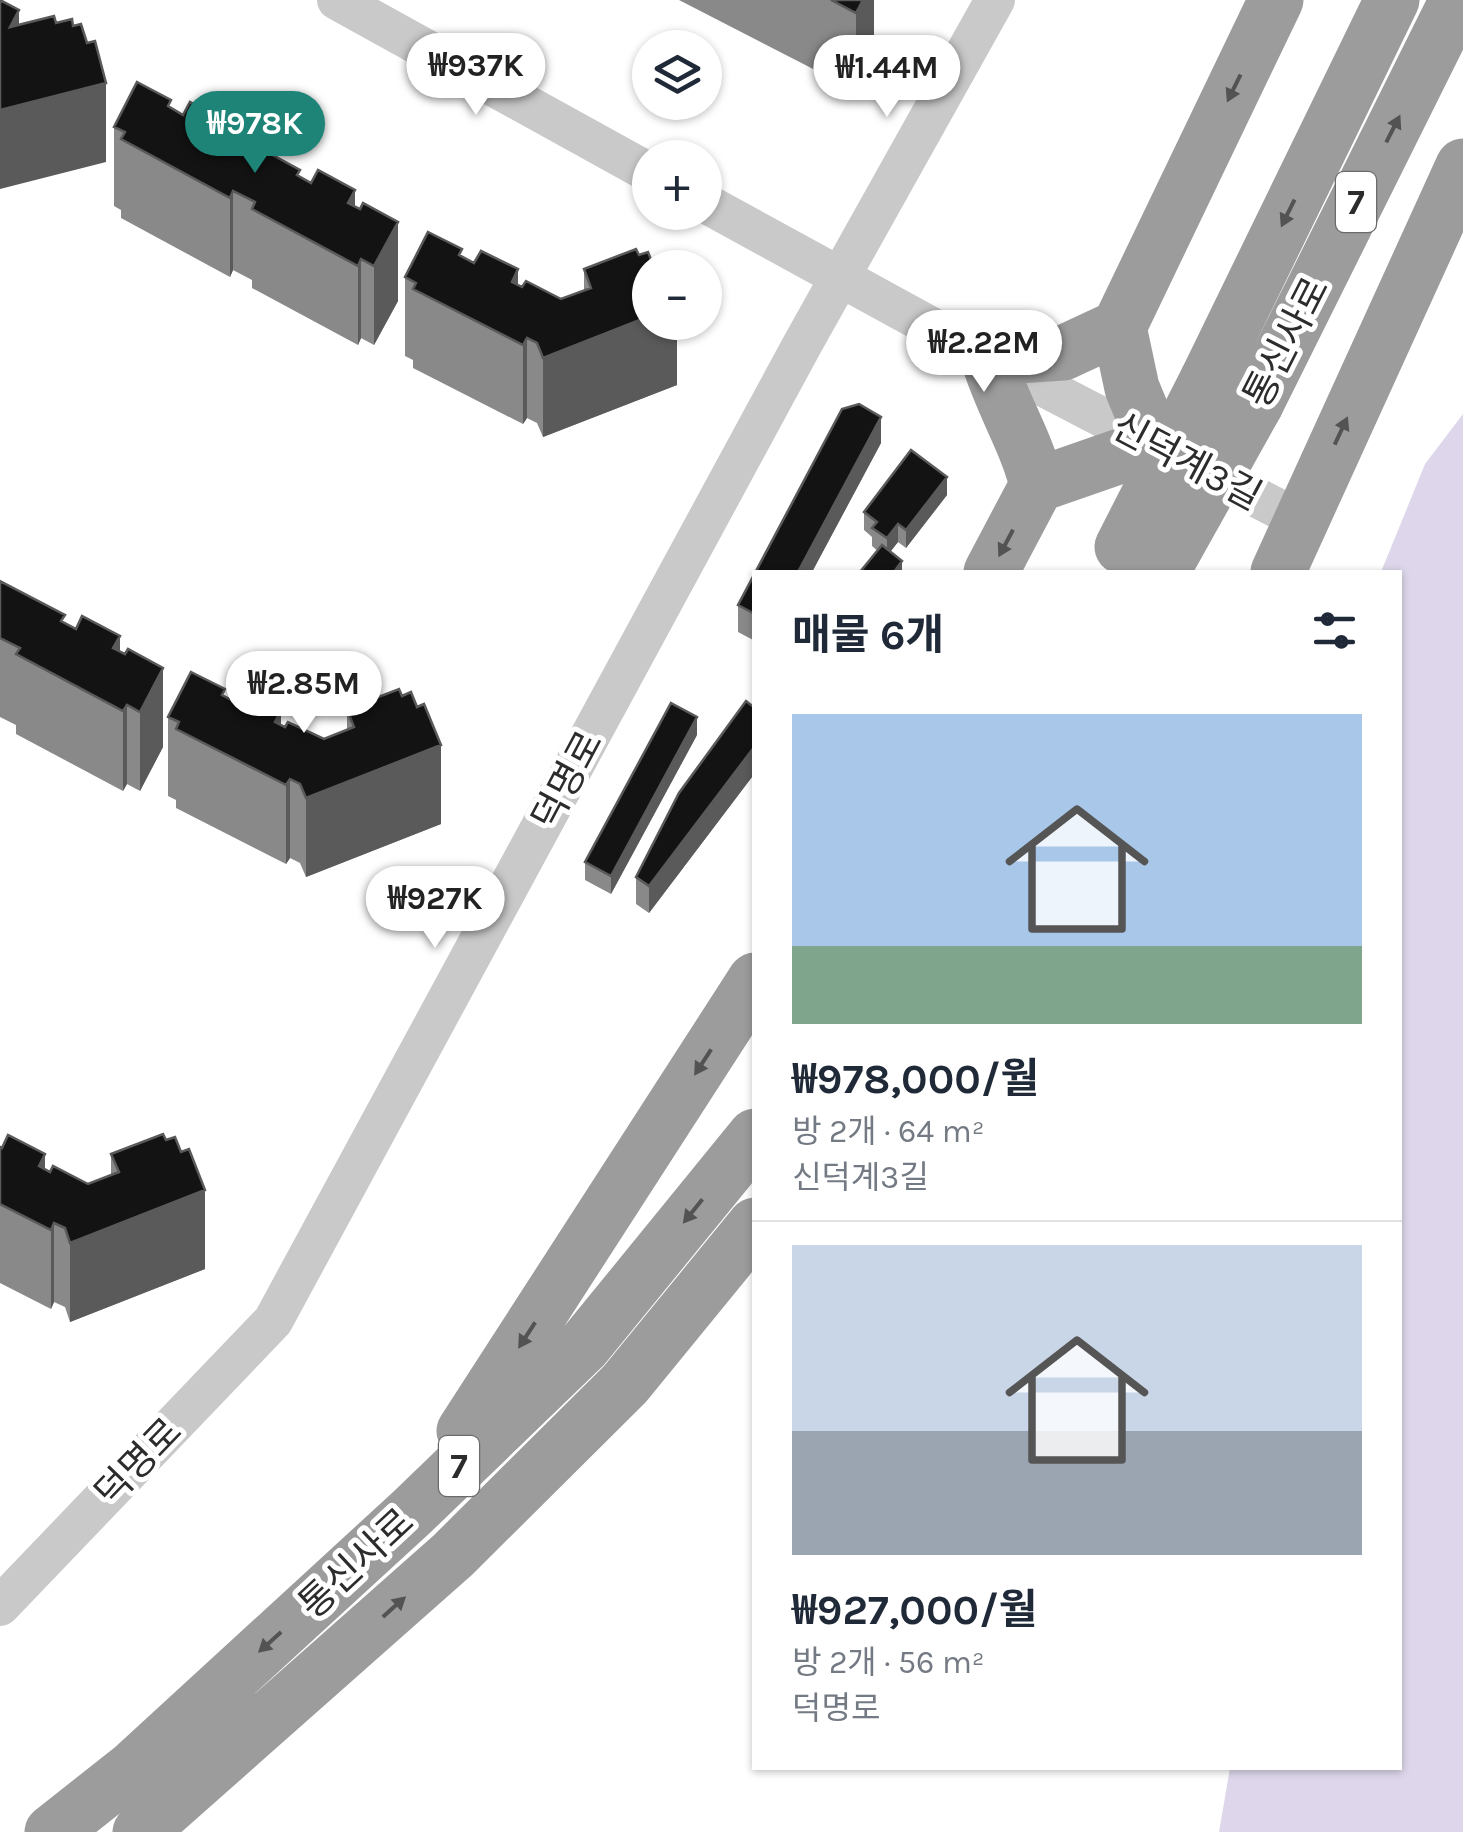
<!DOCTYPE html>
<html lang="ko">
<meta charset="utf-8">
<style>
:root{--surface:#fff;--page:#f2f2f3;--text:#1f2937;--muted:#747a83;--line:#e0e1e3;--accent:#1e8478}
body{margin:0;font-family:Karla,"Noto Sans KR",sans-serif;background:var(--page);color:var(--text);height:100vh;display:flex;flex-direction:column;font-size:38px;white-space:nowrap}
*{box-sizing:border-box;margin:0}
p{font-size:32px;color:var(--muted)}
.icon{flex:none;width:55px;height:55px;fill:none;stroke:currentColor;stroke-width:2;stroke-linecap:round;stroke-linejoin:round}
.map{position:relative;flex:1;overflow:hidden}
.panel{position:absolute;left:752px;top:570px;width:650px;height:1200px;display:flex;flex-direction:column;background:var(--surface);border-radius:0px;box-shadow:0 2px 8px #0004}
.panel>*{flex:none}
.fabs{position:absolute;left:632px;top:30px;display:grid;gap:20px}
.fabs a{display:grid;place-items:center;width:90px;height:90px;border-radius:50%;background:var(--surface);box-shadow:0 2px 8px #0004;font-size:50px}
.price{position:absolute;translate:-50% -85px;padding:0 22px;border-radius:35px;background:#fff;color:#222;font-size:32px;line-height:65px;filter:drop-shadow(0 2px 5px #0008)}
.price::after{content:'';position:absolute;left:50%;top:60px;width:30px;height:22px;margin-left:-15px;background:inherit;clip-path:polygon(0 0,100% 0,50% 100%)}
.price.on{background:var(--accent);color:#fff}
ul{padding:0;list-style:none}
li{display:grid;align-content:center;gap:20px;height:530px;padding:0 40px}
li+li{border-top:2px solid var(--line)}
li span{display:grid;place-items:center;height:310px;border-radius:0px;color:#555}
li>.icon{margin-inline-start:auto}
span .icon{width:180px;height:180px;fill:#fffc;stroke-width:1}
li b{font-size:42px}
h2{display:flex;justify-content:space-between;align-items:center;height:120px;padding:0 40px;font-size:42px}
.map>svg:first-child{display:block}
</style>
<div class="map">
<svg width="1463" height="1832" viewBox="0 0 1463 1832">
<rect width="100%" height="100%" fill="#fff"/>
<path fill="#ded7eb" d="M1463,414V1832H1219L1230,1768H1400V572H1381L1425,464Z"/>
<g fill="none" stroke-linecap="round" stroke-linejoin="round">
<path stroke="#c9c9c9" stroke-width="40" d="M337,0L650,173
M705,203L988,358L1300,520
M0,1606L273,1321L802,345L995,0"/>
<path stroke="#9c9c9c" stroke-width="55" d="M1207,380L1392,0
M1256,404L1457,0
M1037,485L1155,444L1132,388L1119,327
M991,572L1037,485C1026,440 1002,405 988,358L1063,353L1119,327L1276,0
M1278,572L1463,166
M464,1431L755,980
M52,1832L133,1768L412,1512L583,1347L755,1136
M140,1832L453,1555L625,1384L755,1225"/>
<path stroke="#9c9c9c" stroke-width="55" d="M1122,547L1207,380
M1162,572L1256,404"/>
</g>
<path fill="#898989" d="M679,0H874V56L856,91Z
M171,108L355,206L398,301L374,345L361,338L358,345L252,288V280L233,270L230,277L121,218V210L114,206V127Z
M462,257L518,285L561,299L584,290V269L677,322V385L543,437L537,423L527,418L523,424L413,368V360L405,356V277Z
M859,404L881,417V443L812,572H755V641L738,632V605L842,409Z
M947,495L906,548L898,542L890,552L902,572L872,546V537L864,530V512Z
M0,581L65,623L120,652L163,747L140,791L127,784L123,791L16,734V725L0,717Z
M225,696L281,725L324,739L347,730V709L441,824L306,877L300,863L290,858L286,864L176,808V800L168,796V717Z
M755,708V773L649,913L636,904V877Z
M697,735L611,894L585,880V862Z
M0,1147L45,1170L88,1184L111,1175V1154L205,1269L70,1322L65,1307L54,1302L51,1309L0,1283Z"/>
<path fill="#5a5a5a" d="M861,0H874V56L856,91V13Z
M19,10V89L10,27Z
M106,83V162L0,189V110Z
M227,122V196L220,134Z
M355,190V264L348,203Z
M233,191V270L230,277V198Z
M398,222V301L374,345V266Z
M361,259V338L358,345V266Z
M518,269V342L512,282Z
M650,316V322H677V385L543,437V358Z
M527,338V418L523,424V345Z
M881,417V443L812,572H798Z
M947,477V495L906,548V530Z
M898,524V542L887,556V538Z
M902,561V572H894Z
M120,636V710L113,648Z
M163,668V747L140,791V712Z
M127,705V784L123,791V711Z
M281,710V782L275,722Z
M697,717V735L611,894V876Z
M441,745V824L306,877V798Z
M755,746V773L649,913V886Z
M290,779V858L286,864V785Z
M45,1154V1227L39,1166Z
M205,1190V1269L70,1322V1243Z
M54,1223V1302L51,1309V1230Z"/>
<path fill="#131313" stroke="#5a5a5a" stroke-width="2.5" d="M0,0L19,10L10,27L54,16L56,23L72,19L73,26L81,24L87,43L95,41L106,83L0,110Z
M831,0H863L856,13Z
M137,82L171,100L168,106L183,115L190,102L227,122L220,134L230,140L234,134L300,170L297,175L311,183L318,170L355,190L348,203L360,209L363,203L398,222L374,266L361,259L358,266L252,209L255,202L233,191L230,198L121,139L125,132L114,127Z
M428,232L462,249L459,255L474,263L481,251L518,269L512,282L522,287L526,281L561,299L591,288L584,269L636,249L639,255L648,252L654,267L661,264L662,268H650V316L543,358L537,343L527,338L523,345L413,289L416,283L405,277Z
M859,404L881,417L798,572H755V614L738,605L842,409Z
M911,450L947,477L906,530L898,524L887,538L872,528L877,522L864,512Z
M882,545L902,561L894,572H860Z
M0,581L65,615L61,621L76,629L82,616L120,636L113,648L125,654L128,649L163,668L140,712L127,705L123,711L16,654L20,648L0,638Z
M191,672L225,689L222,695L237,703L244,690L281,710L275,722L285,727L288,722L324,739L354,727L347,709L399,689L402,696L411,692L417,707L424,704L441,745L306,798L300,784L290,779L286,785L176,729L179,722L168,717Z
M746,701L755,708V746L649,886L636,877L679,793Z
M671,703L697,717L611,876L585,862Z
M163,1134L166,1140L175,1137L181,1152L189,1149L205,1190L70,1243L65,1228L54,1223L51,1230L0,1204V1147L2,1148L8,1135L45,1154L39,1166L50,1172L53,1166L88,1184L119,1172L111,1154Z"/>
<defs><path id="oneway-solid" d="M-6-.8H1V-3.2L6.5 0L1 3.2V.8H-6Z" transform="scale(2.5)"/></defs>
<g fill="#535353">
<use href="#oneway-solid" transform="translate(1234 88) rotate(116)"/>
<use href="#oneway-solid" transform="translate(1393 129) rotate(-63)"/>
<use href="#oneway-solid" transform="translate(1288 213) rotate(116)"/>
<use href="#oneway-solid" transform="translate(1341 431) rotate(-65)"/>
<use href="#oneway-solid" transform="translate(1006 543) rotate(118)"/>
<use href="#oneway-solid" transform="translate(703 1062) rotate(123)"/>
<use href="#oneway-solid" transform="translate(693 1211) rotate(129)"/>
<use href="#oneway-solid" transform="translate(527 1335) rotate(123)"/>
<use href="#oneway-solid" transform="translate(394 1607) rotate(-42)"/>
<use href="#oneway-solid" transform="translate(270 1642) rotate(138)"/>
</g>
<g text-anchor="middle" stroke-width="10" stroke-linejoin="round" paint-order="stroke">
<g fill="#fff" stroke="#6b6b6b" stroke-width="2.5">
<rect x="1336" y="172" width="40" height="60" rx="8"/>
<rect x="439" y="1436" width="40" height="60" rx="8"/>
</g>
<g font-size="35" font-weight="bold" fill="#2c2c2c">
<text x="1356" y="214">7</text>
<text x="459" y="1478">7</text>
</g>
<g font-size="38" fill="#2c2c2c" stroke="#fff">
<text transform="translate(1286 342) rotate(-63)" y="13">통신사로</text>
<text transform="translate(1187 461) rotate(28)" y="13">신덕계3길</text>
<text transform="translate(567 780) rotate(-62)" y="13">덕명로</text>
<text transform="translate(138 1462) rotate(-46)" y="13">덕명로</text>
<text transform="translate(356 1563) rotate(-43)" y="13">통신사로</text>
</g>
</g>
</svg>
<div class="fabs">
<a><svg class="icon" aria-label="layers" viewBox="0 0 24 24"><path d="M12 4l9 5-9 5-9-5zM3 14l9 5 9-5"/></svg></a>
<a>+</a>
<a>−</a>
</div>
<b class="price" style="left:476px;top:118px">₩937K</b>
<b class="price" style="left:887px;top:120px">₩1.44M</b>
<b class="price on" style="left:255px;top:176px">₩978K</b>
<b class="price" style="left:984px;top:395px">₩2.22M</b>
<b class="price" style="left:304px;top:736px">₩2.85M</b>
<b class="price" style="left:435px;top:951px">₩927K</b>
<section class="panel">
<h2>매물 6개<svg class="icon" aria-label="filters" viewBox="0 0 24 24"><path d="M4 7h16M4 17h16"/><circle cx="9" cy="7" r="2"/><circle cx="15" cy="17" r="2"/></svg></h2>
<ul>
<li><span style="background:linear-gradient(#a9c7e8 75%,#7fa58c 0)"><svg class="icon" aria-label="home" viewBox="0 0 24 24"><path d="M3 11l9-7 9 7M6 9v11h12V9"/></svg></span><div><b>₩978,000/월</b><p>방 2개 · 64 m²</p><p>신덕계3길</p></div></li>
<li><span style="background:linear-gradient(#c9d6e8 60%,#9aa5b1 0)"><svg class="icon" aria-label="home" viewBox="0 0 24 24"><path d="M3 11l9-7 9 7M6 9v11h12V9"/></svg></span><div><b>₩927,000/월</b><p>방 2개 · 56 m²</p><p>덕명로</p></div></li>
</ul>
</section>
</div>
